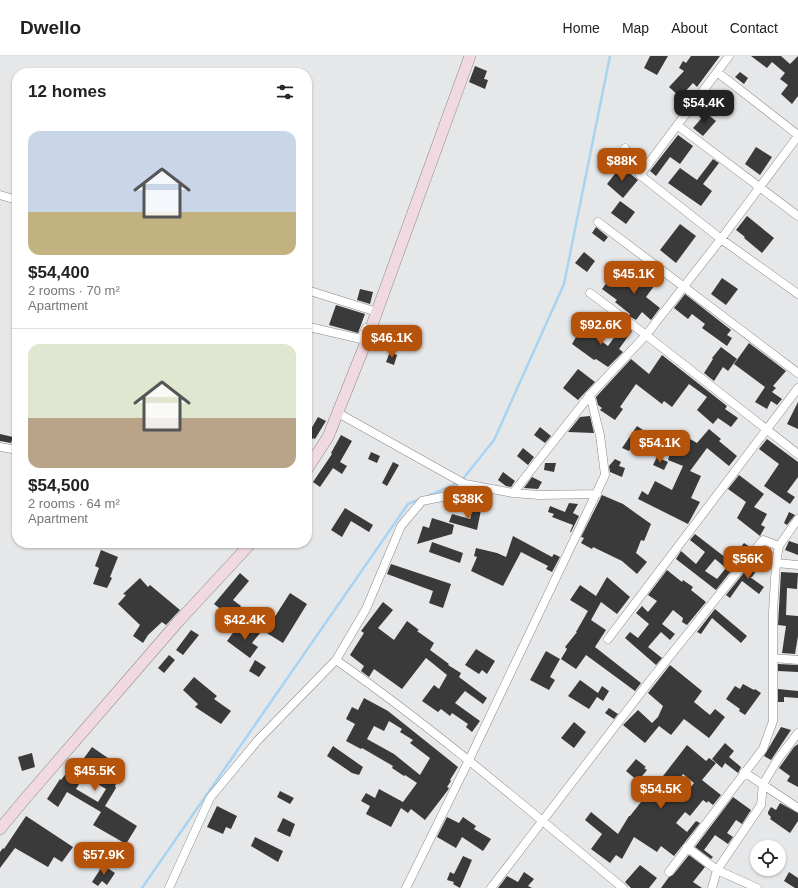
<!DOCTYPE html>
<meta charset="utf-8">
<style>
:root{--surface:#fff;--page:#f6f6f6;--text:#222;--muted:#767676;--line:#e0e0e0;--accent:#b45309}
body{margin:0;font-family:Helvetica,sans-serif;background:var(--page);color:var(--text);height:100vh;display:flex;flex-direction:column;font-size:15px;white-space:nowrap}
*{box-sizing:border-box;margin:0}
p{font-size:13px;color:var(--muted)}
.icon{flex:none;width:22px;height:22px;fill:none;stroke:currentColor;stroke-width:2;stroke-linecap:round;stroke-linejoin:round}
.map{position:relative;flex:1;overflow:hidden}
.sheet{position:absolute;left:12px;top:12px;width:300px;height:480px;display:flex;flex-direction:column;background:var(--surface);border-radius:16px;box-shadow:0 1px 3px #0004}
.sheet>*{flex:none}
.tools{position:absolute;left:750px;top:784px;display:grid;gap:8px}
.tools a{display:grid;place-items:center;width:36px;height:36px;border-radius:50%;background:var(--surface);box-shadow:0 1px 3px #0004;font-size:20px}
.price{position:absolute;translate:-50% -34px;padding:0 9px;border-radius:8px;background:var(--accent);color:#fff;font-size:13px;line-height:26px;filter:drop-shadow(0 1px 2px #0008)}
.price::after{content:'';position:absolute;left:50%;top:24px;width:12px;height:9px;margin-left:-6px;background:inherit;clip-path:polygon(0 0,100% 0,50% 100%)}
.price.selected{background:#222;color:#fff}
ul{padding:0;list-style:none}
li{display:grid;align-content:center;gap:8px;height:212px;padding:0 16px}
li+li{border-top:1px solid var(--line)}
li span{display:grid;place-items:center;height:124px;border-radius:12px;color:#555}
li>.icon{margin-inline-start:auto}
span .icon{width:72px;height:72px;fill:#fffc;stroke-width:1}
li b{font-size:17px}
h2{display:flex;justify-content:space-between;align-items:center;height:48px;padding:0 16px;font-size:17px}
header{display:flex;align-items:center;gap:24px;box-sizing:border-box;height:56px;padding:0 20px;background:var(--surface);border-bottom:1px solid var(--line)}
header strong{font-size:19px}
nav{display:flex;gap:22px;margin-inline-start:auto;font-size:14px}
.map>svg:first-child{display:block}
</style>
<header>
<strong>Dwello</strong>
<nav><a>Home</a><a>Map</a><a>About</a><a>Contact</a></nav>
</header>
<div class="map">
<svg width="798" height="832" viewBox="0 0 798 832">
<rect width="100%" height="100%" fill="#e6e7e9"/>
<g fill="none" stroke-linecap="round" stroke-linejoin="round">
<path stroke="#a8d4f2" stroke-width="2.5" d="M462,424L494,384L564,228L610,0
M426,441L458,427
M142,832L408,448L420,443"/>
</g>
<path fill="#3b3a3b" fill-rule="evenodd" d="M650,0H668L657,19L644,12Z
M691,0H720L697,31L693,27L680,41L669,31L684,15L679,12L683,5L686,7Z
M751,0H781L790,8L798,0V40L792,48L781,38L788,29L780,23L785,17L772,6L767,12Z
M475,10L487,15L484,23L488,24L485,33L469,26Z
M740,16L748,22L744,28L735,21Z
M706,57L716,65L703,80L693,72Z
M678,79L693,90L680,108L670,101L656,120L650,115Z
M756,91L772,101L760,119L745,108Z
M713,103L719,107L703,128L712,135L701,150L668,127L680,112L697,124Z
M621,110L638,124L623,142L607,128Z
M620,145L635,156L626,168L611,157Z
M747,160L774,182L762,197L744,182L745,181L736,174Z
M680,168L696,180L676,207L660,194Z
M596,171L608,181L604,186L592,177Z
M584,196L595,205L587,216L575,207Z
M640,213L657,226L646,241L660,252L651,264L642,256L636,264L629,260L630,258L615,246L617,244L602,233L613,218L627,229Z
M722,222L738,233L726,249L711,238Z
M360,233L373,236L370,248L357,244Z
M685,238L731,274L727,279L732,282L727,290L702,272L705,268L692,258L688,263L674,252Z
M336,249L365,258L358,277L329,269Z
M623,269L632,275L619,293L623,296L608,311L596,303L594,304L572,288L582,271L608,290Z
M749,287L786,315L773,330L776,332L772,336L782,343L777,349L771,345L767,353L755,346L765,331L734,308Z
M721,291L737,303L728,315L723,311L714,325L704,317L713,303L712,302Z
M390,296L397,299L394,309L386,306Z
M662,299L727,350L725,353L738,362L731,371L718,362L713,368L697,354L707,341L689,328L672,351L664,345L662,348L636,328L620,351L623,353L615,364L600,354L602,352L598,349L596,341L631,303L649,318Z
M578,313L595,326L578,344L563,332Z
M798,346V373L787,368Z
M590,360L594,377L568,376L580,361Z
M318,361L326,365L315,383L313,382L307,392V380Z
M637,370L643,374L629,395L622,392Z
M540,371L551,380L545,387L534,379Z
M709,373L721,383L719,385L737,400L729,410L707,392L690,415L701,420L691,442L700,446L688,468L638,443L642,435L648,439L655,425L672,434L683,410L668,404L670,397L678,400L690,383L697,387Z
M0,378L13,381L11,387L0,385Z
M341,379L352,385L340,406L347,410L342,418L333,412L320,431L313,426L332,398L331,397Z
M767,383L798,406V421L787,436L795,441L790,448L764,430L779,408L759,393Z
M523,392L534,401L528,409L517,400Z
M371,396L380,400L377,407L368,403Z
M657,401L668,406L664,414L653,409Z
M615,403L621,406L619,410L625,412L622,421L610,416L609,410Z
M393,406L399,409L387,430L382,427Z
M545,407H556L554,416L544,414Z
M503,416L515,425L511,431L506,430L498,424Z
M739,419L764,438L754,451L767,458L761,469L765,471L760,480L737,462L746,446L728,433Z
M532,421L542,426L538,433L524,432Z
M602,439L623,448L651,468L644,485L641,484L636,497L647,506L637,518L622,505L593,491L592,493L581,487L584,482L581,481Z
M569,447L578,448L573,457L579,460L571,476H570L573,469L552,461L554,458L548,456L550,450L565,456Z
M345,452L373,469L369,476L351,465L342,481L331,474Z
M473,452L481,454L477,474L449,466L452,458L470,463Z
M789,456L795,459L787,469L784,467Z
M432,462L454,469L452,478L417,488L423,470L429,472Z
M695,478L730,505L744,487L750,491L716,534L676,503L681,495L696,508L705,496L690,484ZM715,503L726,512L717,523L705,515Z
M513,480L552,501L554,498L560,501L552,516L546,513L548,510L521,496L503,530L471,515L477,501L474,500L476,492L497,497L506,501Z
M789,485L798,488V499L785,494Z
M432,486L463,497L460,507L429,496Z
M101,494L118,501L110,521L112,522L107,532L93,528L99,512L95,510Z
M754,504L761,508L752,521H750L764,531L759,538L742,525L730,542L726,539Z
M391,508L451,528L443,552L429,547L433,535L387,518Z
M667,514L682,526L683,524L693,531L691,534L706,546L687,569L682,566L683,562L673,554L662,568L675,578L670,584L661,576L648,591L662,602L656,609L625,582L630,576L638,582L649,568L636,557L642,550L648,556L657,545L648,539Z
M781,516L798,517L797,533L787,532L786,559L798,560V580L795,598L782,597L786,570L778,569Z
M240,517L249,525L233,544L241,550L234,560L225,553L223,555L214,548Z
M607,521L630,541L617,558L601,546L591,564L606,574L595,591L641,627L635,635L586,599L576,613L561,603L567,593L565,591L577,576H576L588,555L570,544L580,529L596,540Z
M140,522L148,531L150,529L180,554L166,569L162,566L148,579L143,587L133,580L140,569L118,548L126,539L123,538Z
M290,537L307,548L283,587L265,576Z
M383,546L393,554L378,572L394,584L407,565L419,574L417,575L434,587L430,594L449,608L448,609L461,617L459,621L487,642L483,648L465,635L455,647L480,665L472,676L466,671L468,668L452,657L450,660L441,653L438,656L422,645L434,629L439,633L447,619L426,602L402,633L374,613L369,621L361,615L364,610L350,599L364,577L361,575Z
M715,553L747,580L741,587L712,562L701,578L697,576Z
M251,568L261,576L252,587L258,591L250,602L227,585L235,574L243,579Z
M191,574L199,579L183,599L176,594Z
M476,593L495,605L487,618L482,614L479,618L465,609Z
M546,595L560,603L550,621L555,624L549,634L530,624Z
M169,599L175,604L164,617L158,612Z
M255,604L266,611L259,621L249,615Z
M778,608L798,609V616L778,615Z
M670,609L702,635L694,646L710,659L715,653L725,661L709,682L684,663L671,679L659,670L645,687L623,669L638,654L652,667L658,661L663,650L648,637Z
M194,621L217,640L214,643L231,655L221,668L195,651L198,648L183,634Z
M580,624L598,637L602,630L609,635L603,645L597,641L589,653L568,640Z
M743,628L754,634L755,633L761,637L745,659L739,655L740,653L726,643L735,630L740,633Z
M778,633L798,635V642L784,641V646H778Z
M364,642L388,655L458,711L450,724L451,725L447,731L449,732L448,734L425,764L411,753L408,757L401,752L391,771L366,758L370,750L361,745L366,737L375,742L379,733L403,746L417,727L405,719L404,720L392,712L393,710L362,692L361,693L346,685L355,668L346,663L352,651L358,654ZM389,665L402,673L400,676L413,684L410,687L430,702L420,719L394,698L367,683L374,670L384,675Z
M609,652L618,658L614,663L605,657Z
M574,666L586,676L574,692L561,682Z
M781,671L791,674L771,704L764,700Z
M725,687L734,695L729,701L741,711L738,717L725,707L722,712L712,703Z
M798,688V731L787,725L790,720L779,712L794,691Z
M687,689L706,705L709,702L716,707L702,724L721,739L713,749L708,745L707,747L703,744L690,760L685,756L676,767L687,776L696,765L700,767L674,800L661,790L657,796L634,781L622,803L616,799L610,807L591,793L602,778L585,764L591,756L618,778L629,760H630L652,732L653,733ZM683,718L694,727L682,742L670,735Z
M333,690L363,711L359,719L352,717L327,700Z
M92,691L118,709L113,715L121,719L115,730L116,732L105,750L137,770L126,788L93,769L101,756L67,736L58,751L47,743L60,723L61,724L75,706L79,709ZM84,720L106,733L98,746L76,733Z
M32,697L35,711L22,715L18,701Z
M636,703L646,711L644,712L647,714L638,725L626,715Z
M280,735L294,742L290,748L277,741Z
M733,741L751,754L742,768L736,764L727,777L733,781L728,788L715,779L704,794L713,801L711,803L695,791Z
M780,747L798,757V765L790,777L770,763L771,761L768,758V756L771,751L776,754Z
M217,750L237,760L231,773L226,771L223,778L207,771Z
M26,760L73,791L62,806L54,801L48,811L15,792L0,812V796L3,792L4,793Z
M447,761L459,767L463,761L476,770L474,773L491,783L483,795L462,781L456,792L437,781Z
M283,762L295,768L290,781L277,775Z
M255,781L283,795L278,806L251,790Z
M689,799L705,811L693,826L702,832H661L669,821L673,819Z
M463,800L472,804L460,832L453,828L454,826L447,824L450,816L454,818Z
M103,809L115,817L107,829L102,825L98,830L92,826Z
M640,809L657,822L649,832H631L625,826Z
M524,816L534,823L528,830L532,832H498L507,820L518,826Z
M789,816L798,822V832H795L784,825Z"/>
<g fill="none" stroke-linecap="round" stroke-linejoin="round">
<g stroke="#898a8c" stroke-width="9">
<path id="street" d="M717,16L798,79
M677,69L798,160
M625,92L640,119L721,183L798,238
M640,119L729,0
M0,139L17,144
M598,166L798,317
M307,234L377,256
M590,237L646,279L798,398
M307,272L309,271L361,283L366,272
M338,357L465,428L513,437L539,439L597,438
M0,391L17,394
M513,437L590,339L646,279L721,183L798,80
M776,507L798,509
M608,583L798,332
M773,602L798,604
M336,604C436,674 529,754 623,832
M744,716L798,752
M687,791L717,814L757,832
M669,816L763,693L773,665V556L776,507L779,490
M169,832L210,742L258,684L336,604L366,553L401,470L422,445L447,440L458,435L465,428
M406,832L469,704L605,419L600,379L590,339
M491,832L649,626L763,484L779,490L798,463
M712,832L717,814L761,749L763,728L778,703L798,677"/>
</g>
<g stroke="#898a8c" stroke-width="12">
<path id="secondary" d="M307,413L328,381L364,291L470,0
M0,773L24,744L177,567L251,487"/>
</g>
<use href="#street" stroke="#fff" stroke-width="8"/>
<use href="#secondary" stroke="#f1dadf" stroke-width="11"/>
</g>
</svg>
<div class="tools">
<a><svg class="icon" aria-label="locate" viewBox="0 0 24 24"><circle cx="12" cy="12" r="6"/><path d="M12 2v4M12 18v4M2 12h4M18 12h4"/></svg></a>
</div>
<b class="price selected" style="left:704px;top:68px">$54.4K</b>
<b class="price" style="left:622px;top:126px">$88K</b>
<b class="price" style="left:634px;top:239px">$45.1K</b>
<b class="price" style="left:601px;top:290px">$92.6K</b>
<b class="price" style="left:392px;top:303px">$46.1K</b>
<b class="price" style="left:660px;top:408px">$54.1K</b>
<b class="price" style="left:468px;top:464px">$38K</b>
<b class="price" style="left:748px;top:524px">$56K</b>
<b class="price" style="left:245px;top:585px">$42.4K</b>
<b class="price" style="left:95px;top:736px">$45.5K</b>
<b class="price" style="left:661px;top:754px">$54.5K</b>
<b class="price" style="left:104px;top:820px">$57.9K</b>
<section class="sheet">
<h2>12 homes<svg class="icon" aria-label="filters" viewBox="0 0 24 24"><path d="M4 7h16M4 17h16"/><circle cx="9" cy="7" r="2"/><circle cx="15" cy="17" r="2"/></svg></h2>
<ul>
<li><span style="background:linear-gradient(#c9d6e8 65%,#c2b280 0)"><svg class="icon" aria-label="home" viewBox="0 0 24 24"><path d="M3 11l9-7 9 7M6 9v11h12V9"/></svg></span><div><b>$54,400</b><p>2 rooms · 70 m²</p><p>Apartment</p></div></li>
<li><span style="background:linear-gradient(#dfe7d0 60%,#b9a48a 0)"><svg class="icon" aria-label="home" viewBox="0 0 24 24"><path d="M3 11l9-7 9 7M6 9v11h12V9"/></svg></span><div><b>$54,500</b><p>2 rooms · 64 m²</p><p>Apartment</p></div></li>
</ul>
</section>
</div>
